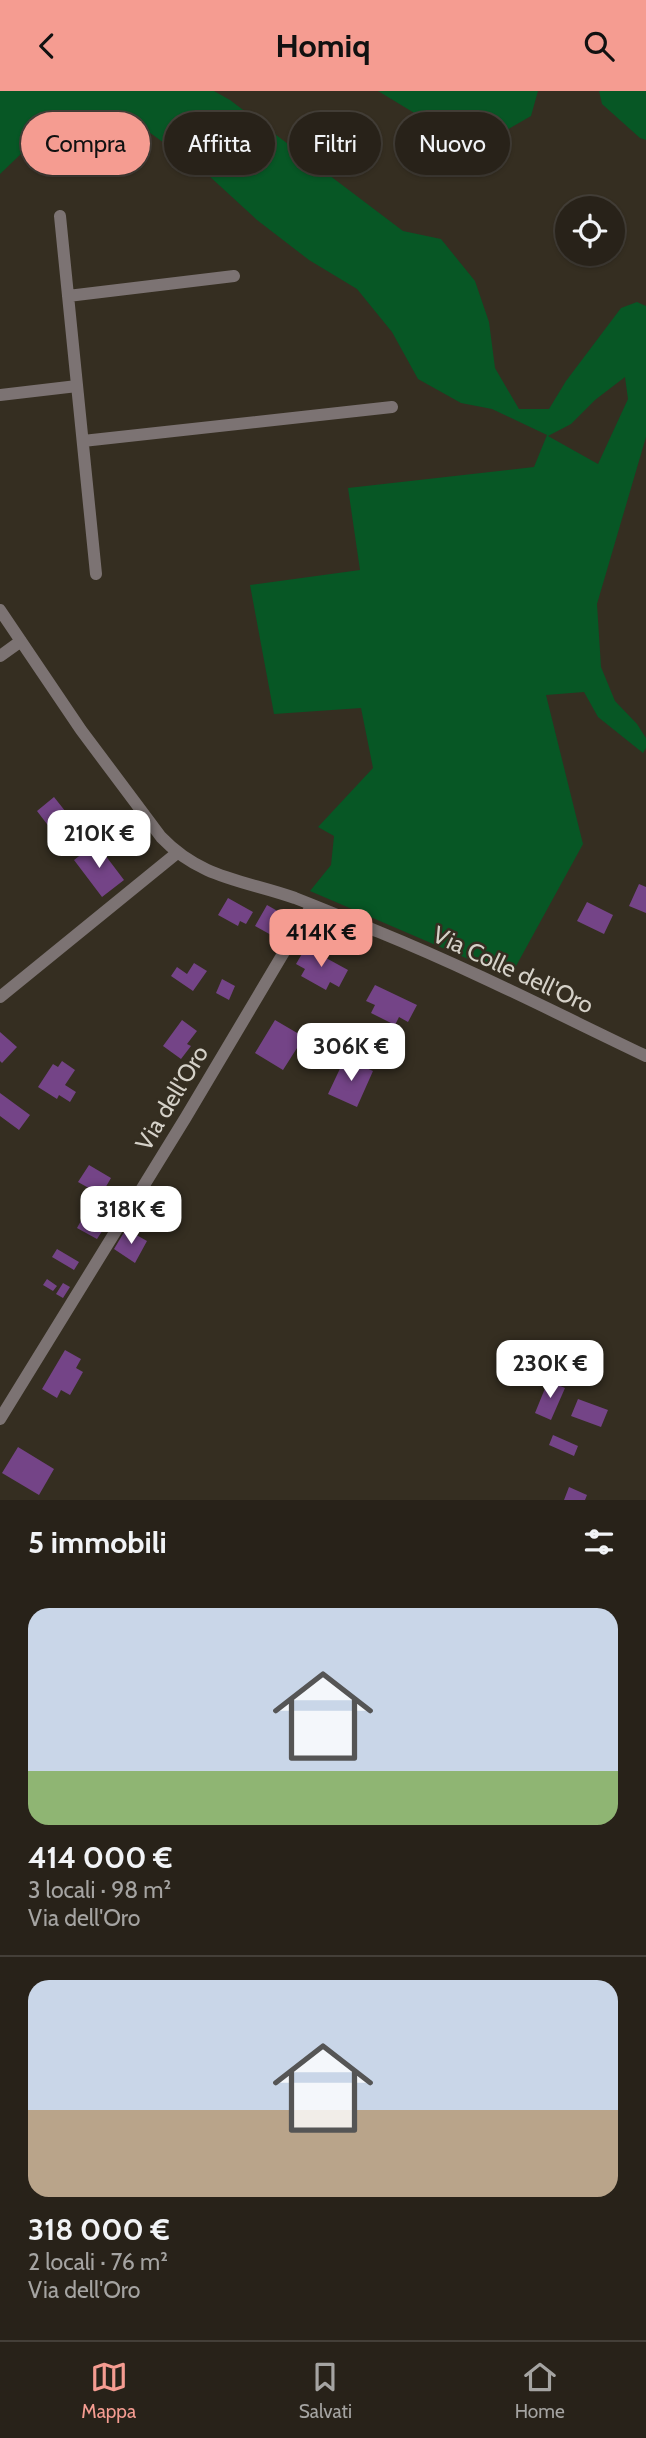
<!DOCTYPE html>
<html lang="it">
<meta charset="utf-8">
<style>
:root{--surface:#282219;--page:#342f26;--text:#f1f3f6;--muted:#a5a4a2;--line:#443f38;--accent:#f59c91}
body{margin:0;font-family:Cabin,sans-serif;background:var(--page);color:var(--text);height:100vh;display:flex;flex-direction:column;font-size:26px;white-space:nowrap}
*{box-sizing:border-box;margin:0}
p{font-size:23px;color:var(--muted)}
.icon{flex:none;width:38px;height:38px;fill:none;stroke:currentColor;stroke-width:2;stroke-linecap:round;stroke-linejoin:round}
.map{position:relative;height:1409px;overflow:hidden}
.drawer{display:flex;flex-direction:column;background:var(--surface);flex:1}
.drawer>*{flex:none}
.top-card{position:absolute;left:21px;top:21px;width:606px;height:63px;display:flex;gap:14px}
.fabs{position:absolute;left:555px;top:105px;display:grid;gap:14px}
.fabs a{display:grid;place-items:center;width:70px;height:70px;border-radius:50%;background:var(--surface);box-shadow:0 2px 5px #0004,0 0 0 2px var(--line);font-size:35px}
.price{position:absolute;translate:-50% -60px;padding:0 16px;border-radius:14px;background:#fff;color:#222;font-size:23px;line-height:46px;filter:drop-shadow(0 2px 4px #0008)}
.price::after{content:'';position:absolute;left:50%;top:42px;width:21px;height:16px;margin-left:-10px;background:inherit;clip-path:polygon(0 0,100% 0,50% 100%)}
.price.on{background:var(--accent);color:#111}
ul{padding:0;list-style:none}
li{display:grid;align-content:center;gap:14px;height:371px;padding:0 28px}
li+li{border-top:2px solid var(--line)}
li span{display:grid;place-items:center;height:217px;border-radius:21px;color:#555}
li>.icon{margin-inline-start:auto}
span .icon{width:126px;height:126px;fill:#fffc;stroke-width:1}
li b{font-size:30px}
h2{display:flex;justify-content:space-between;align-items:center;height:84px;padding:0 28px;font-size:30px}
.pill{padding:0 24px;border-radius:32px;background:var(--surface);box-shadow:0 2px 5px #0004,0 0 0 2px var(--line);font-size:24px;line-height:63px}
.pill.on{background:var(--accent);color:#111}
header{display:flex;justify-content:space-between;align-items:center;height:91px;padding:0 28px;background:var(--accent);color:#111;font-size:32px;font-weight:800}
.tabs{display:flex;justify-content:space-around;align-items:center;height:98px;border-top:2px solid var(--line);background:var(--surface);font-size:19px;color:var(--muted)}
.tabs a{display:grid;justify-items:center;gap:4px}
.tabs .on{color:var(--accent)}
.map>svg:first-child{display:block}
</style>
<header><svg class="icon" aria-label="back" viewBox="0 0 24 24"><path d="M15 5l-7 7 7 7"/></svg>Homiq<svg class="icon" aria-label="search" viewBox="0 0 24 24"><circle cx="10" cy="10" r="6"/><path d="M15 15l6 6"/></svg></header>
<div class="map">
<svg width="646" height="1409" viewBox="0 0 646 1409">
<rect width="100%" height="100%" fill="#352e21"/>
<path fill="#075725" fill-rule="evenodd" d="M0,0H214L230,9L403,140L441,148L475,190L489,231L495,277L519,318H549L566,290L621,217L637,211L646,215V346L597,513L601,576L615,610L637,633L646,647V657L643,662L598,626L584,601L546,604L583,753L510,886L310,800L331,774L334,745L318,736L373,677L361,617L274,623L250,494L360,479L348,397L534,376L547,344L492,318L461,312L418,288L392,241L357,198L309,169L257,129L207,83L124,23L74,25L45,40L0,83ZM625,286L628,308L598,373L548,345L571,333L595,309Z
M378,0H538L531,25L498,44L454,46Z
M599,0H646V49L640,47L602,13Z"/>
<path fill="#744487" d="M54,706L81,740L63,754L37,720Z
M96,752L124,789L102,806L74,769Z
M639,793L646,796V822L629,815Z
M228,807L253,821L246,833L240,830L238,835L218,824Z
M587,811L613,824L604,843L577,830Z
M267,814L281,822L277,827L282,830L273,845L255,835Z
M306,856L348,879L339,896L330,891L326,899L301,885L305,878L296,873Z
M194,872L207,880L193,900L171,885L177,876L187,883Z
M222,888L235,895L229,909L216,902Z
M375,894L417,914L408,931L399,926L395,934L371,922L375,914L366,910Z
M182,929L197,940L187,953L191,955L181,968L163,955Z
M275,929L304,946L283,979L255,962Z
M0,941L17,956L2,972L0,970Z
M345,967L373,980L357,1016L328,1003Z
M62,970L75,979L65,994L76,1001L70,1011L59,1004L57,1008L38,996L53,973L58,976Z
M0,1002L30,1024L19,1039L0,1025Z
M89,1074L111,1087L101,1104L78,1091Z
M87,1119L108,1131L97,1148L77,1137Z
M126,1138L147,1150L135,1172L114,1158Z
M57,1158L79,1171L74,1179L52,1166Z
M47,1188L57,1195L53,1200L43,1194Z
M63,1192L70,1196L63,1207L56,1203Z
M65,1259L81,1268L76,1277L83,1281L70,1304L61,1299L57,1307L42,1298Z
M562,1261L586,1269L581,1285L557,1277Z
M548,1290L565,1297L551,1329L535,1322Z
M578,1308L608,1319L601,1336L571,1325Z
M553,1344L578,1355L574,1365L549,1354Z
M18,1356L54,1378L39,1404L2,1382Z
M569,1396L587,1404L585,1409H564Z"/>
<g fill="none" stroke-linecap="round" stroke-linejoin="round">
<path stroke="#7c7373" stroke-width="12" d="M60,125L96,483
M68,205L234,185
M0,304L77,295
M83,350L392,316
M0,519L81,639L161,746C201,788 244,789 295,807C323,818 352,830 379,841C470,878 558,923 646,965
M0,565L21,550
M0,906L177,762
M0,1328L186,1026L312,814"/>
</g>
<g text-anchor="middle" stroke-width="5" stroke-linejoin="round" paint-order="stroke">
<g font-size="24" fill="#d5d1c8" stroke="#352e21">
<text transform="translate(513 879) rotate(25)" y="8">Via Colle dell'Oro</text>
<text transform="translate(172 1007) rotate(-59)" y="8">Via dell'Oro</text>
</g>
</g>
</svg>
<div class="fabs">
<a><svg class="icon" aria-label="locate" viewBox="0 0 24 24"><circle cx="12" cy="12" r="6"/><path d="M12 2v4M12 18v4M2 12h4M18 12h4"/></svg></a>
</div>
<b class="price" style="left:99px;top:779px">210K €</b>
<b class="price on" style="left:321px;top:878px">414K €</b>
<b class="price" style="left:351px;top:992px">306K €</b>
<b class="price" style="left:131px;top:1155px">318K €</b>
<b class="price" style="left:550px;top:1309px">230K €</b>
<div class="top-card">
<a class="pill on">Compra</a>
<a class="pill">Affitta</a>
<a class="pill">Filtri</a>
<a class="pill">Nuovo</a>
</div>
</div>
<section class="drawer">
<h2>5 immobili<svg class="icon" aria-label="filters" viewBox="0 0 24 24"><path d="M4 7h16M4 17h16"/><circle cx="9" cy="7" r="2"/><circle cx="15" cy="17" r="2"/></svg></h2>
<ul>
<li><span style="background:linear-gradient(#c9d6e8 75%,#8fb573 0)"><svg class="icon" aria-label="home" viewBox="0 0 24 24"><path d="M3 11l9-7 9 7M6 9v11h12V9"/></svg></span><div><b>414 000 €</b><p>3 locali · 98 m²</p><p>Via dell'Oro</p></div></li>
<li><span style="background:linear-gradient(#c9d6e8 60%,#b9a48a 0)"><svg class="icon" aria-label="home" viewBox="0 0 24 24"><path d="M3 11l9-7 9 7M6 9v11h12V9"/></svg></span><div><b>318 000 €</b><p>2 locali · 76 m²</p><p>Via dell'Oro</p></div></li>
</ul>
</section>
<nav class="tabs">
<a class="on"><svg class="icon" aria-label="map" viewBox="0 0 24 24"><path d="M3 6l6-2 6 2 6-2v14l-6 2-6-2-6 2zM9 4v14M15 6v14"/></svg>Mappa</a>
<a><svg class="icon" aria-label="saved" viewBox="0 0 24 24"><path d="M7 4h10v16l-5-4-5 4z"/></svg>Salvati</a>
<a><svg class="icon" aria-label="home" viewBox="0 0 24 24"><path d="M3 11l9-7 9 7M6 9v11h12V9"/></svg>Home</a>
</nav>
